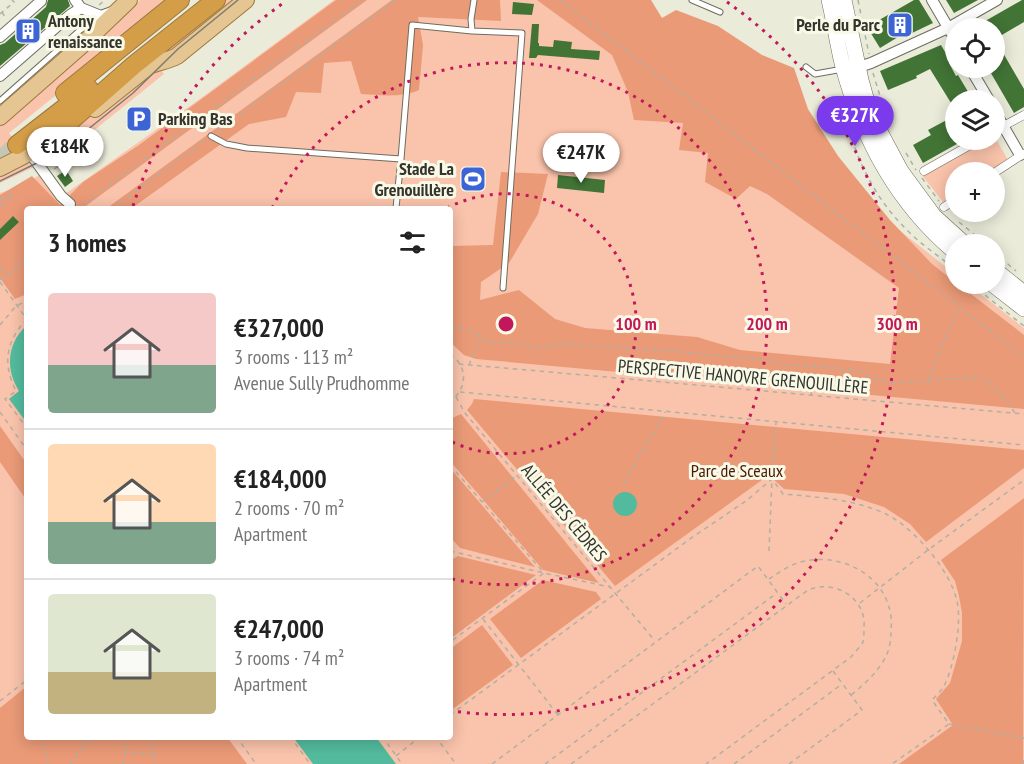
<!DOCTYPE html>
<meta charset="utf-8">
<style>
:root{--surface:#fff;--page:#f2f2f2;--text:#222;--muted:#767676;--line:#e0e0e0;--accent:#7c3aed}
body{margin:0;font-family:"PT Sans Narrow",sans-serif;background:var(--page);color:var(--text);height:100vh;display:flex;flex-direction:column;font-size:22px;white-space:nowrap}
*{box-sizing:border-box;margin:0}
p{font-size:20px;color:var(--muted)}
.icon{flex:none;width:33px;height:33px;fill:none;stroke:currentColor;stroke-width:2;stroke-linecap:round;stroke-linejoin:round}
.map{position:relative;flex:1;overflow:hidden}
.panel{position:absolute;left:24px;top:206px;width:429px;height:534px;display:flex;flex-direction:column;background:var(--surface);border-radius:6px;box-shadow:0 3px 15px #0003}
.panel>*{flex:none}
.tools{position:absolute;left:945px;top:18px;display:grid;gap:12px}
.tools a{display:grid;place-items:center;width:60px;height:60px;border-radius:50%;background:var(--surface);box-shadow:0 3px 15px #0003;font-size:30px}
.price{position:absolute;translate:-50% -51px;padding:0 14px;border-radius:21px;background:#fff;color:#222;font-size:20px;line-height:39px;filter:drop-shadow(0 2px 3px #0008)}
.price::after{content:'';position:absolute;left:50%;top:36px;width:18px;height:14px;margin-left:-9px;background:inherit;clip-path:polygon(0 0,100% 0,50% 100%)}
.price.active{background:var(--accent);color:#fff}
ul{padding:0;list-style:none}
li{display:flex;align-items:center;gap:18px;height:150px;padding:0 24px}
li+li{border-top:2px solid var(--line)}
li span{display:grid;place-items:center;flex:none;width:168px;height:120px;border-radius:6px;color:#555}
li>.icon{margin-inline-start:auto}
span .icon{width:72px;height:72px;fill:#fffc;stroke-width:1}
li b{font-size:26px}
h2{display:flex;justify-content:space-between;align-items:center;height:72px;padding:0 24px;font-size:26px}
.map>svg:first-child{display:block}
</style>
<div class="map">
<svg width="1024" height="764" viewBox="0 0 1024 764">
<rect width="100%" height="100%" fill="#ebebda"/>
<path fill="#fac3ab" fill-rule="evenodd" d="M140,0H174L9,133L17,145L22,149L0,163V123Z
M225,0H243L180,50L164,53Z
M334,0H589L861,200L955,274L956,284H968L1024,328V764H0V193L27,184L39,175L58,199L197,101ZM27,208H450V736H27Z
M148,70H161L164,74L67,152L43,164L41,160L44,153Z
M995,137L1008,160L989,172H956L955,194L943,202L921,174L982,140H994Z
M24,162L34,167L0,183V172Z"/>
<path fill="#ea9a77" d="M336,0H367L83,208H27V294L15,299L0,278V195L32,176L60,205L83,182L139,145Z
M392,0H500L501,21L418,17L423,45L419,90C401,98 381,95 361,94L351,61L324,63L321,93L296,92L286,117L249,124L132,208H107Z
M537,0H651L662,18L676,10L718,26L762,55L794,68L808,109L838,156L890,220L932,264L955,282L956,284H958L1024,335V409L476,359L464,355L450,342V246L493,245L501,172L548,174L538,214L509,263L481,282L480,300L519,290L555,319L585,328L697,337L740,350L890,364L899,288L767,194L750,186L736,199L705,182L708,153L679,150L683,123L634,120L628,92L612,55Z
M474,399L1024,450V468L926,542L910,524L884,507L844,494L784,489L769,475L615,586L467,410L472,404Z
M461,414L599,583L543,570L450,461V419Z
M0,426L27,464V501L0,462Z
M450,468L535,567L460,548L450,537Z
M1024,498L1023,764H899L953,725L936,699L950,683L962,641V613L959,596L955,581L941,560Z
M458,556L536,575L450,639V561Z
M543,580L596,592L601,599L521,658L490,619Z
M482,625L513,665L450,711V649Z
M27,686V736L227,737L247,764H0V708Z"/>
<path fill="#53bb9d" d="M27,325V423L9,399L19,391C5,369 7,343 27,325Z
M613 504a12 12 0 1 1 24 0a12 12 0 1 1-24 0Z
M293,737H376L396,764H313Z"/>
<path fill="#427436" d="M48,0H68L70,6L0,66V45L5,43L46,7Z
M914,0H919L933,23L910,34L908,31L880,48L867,27Z
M946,0H978L954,13Z
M1022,0H1024V22L995,39L1024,89V107L1014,113L988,68H994V28H973Z
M513,2L534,4L532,15L512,14Z
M532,24H539L538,43H539V46L553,47L554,40L572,42L571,49L600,51L599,60L538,55L536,58H529Z
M941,45L951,62L949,63L956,76L958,75L973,100H956V111L930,69L916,76L917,78L888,90L880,71Z
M956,115V140H964L923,163L913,145L931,135L928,130Z
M66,170L73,181L65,187L57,176Z
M558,175L605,180L604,193L557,188Z
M13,216L19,222L0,240V229Z"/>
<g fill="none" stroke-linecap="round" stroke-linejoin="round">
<path stroke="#c6c6b7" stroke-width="18" stroke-dasharray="18 9" stroke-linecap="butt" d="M0,160L17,145"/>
<g stroke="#6d6d5e" stroke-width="7">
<path id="service" d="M474,0L471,19L472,31L522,33L503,288
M692,0L720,12
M806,67L815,74L843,69
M0,101L79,31L100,17
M211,136L226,144L247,148L401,159L396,208
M401,159L412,25L472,31"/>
</g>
<g stroke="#6d6d5e" stroke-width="9">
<path id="pedestrian" d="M994,131L1024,115
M924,171L979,140
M994,173L1023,154
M944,207L956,199"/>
</g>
<g stroke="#6d6d5e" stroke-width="12">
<path id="minor" d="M75,0L81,8L101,16L112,12
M932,0L956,41
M0,37L41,1
M859,67L871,63L948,28L997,0
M970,68L989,100
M0,76L70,15L81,8
M994,110L1020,155
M30,153L61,196L70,204"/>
</g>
<g stroke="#6d6d5e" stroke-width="16">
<path id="secondary" d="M829,0C834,21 837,42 842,63C861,136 897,204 956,253
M844,0L861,80L866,98L877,126L901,171L909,182L934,216L965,244
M994,269L1024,293
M992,284L1024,309"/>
</g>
<g stroke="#9c793f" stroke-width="18">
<path id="primary" d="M95,109L149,66C158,62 168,61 177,56L246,0
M0,117L81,46L129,0
M0,168L35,150L46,146"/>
</g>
<g stroke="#9c793f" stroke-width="20">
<path id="motorway" d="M65,93L180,0
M17,145L89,89
M35,150L59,131L134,65L216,0"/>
</g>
<path stroke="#b0b0a3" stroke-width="1.5" stroke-dasharray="4.5 4.5" stroke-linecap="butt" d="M560,0L1024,357
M858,0L869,54
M99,5L105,0
M2,12L6,19
M0,14L14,2L12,0
M873,73L884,109
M845,113C854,156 874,197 905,228C920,244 939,256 956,270
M217,131L395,0
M906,153L916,170
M54,169L63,163
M922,178L939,201
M0,200L13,194L0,207
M81,208L80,207L363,0
M113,208L206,140
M959,222L986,244
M994,252L1016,271
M0,267L6,275
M0,280L27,260
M0,282L26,318
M971,284L1024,326
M27,319C6,341 2,363 16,391L5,399L27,428
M0,325L16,306L27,301
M450,327L474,332L486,341L496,343H515L536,348L564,343L643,350H663L698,354L770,360L784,365L812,366L857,370L880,381L903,383L944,379L971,378L987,380L1006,400L1015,413
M450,354C469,367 467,389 450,402
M459,364L1024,414
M469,365L480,338
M928,381L945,337L959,308
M460,392L1024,445
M811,395L814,366
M456,397L465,413L655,641
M0,412L27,450
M450,465L544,573L450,642
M624,483L665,412
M482,502L516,476
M450,551L544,573L610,587
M769,551L772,479L776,423
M769,579C780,572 792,563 805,561C838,554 877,571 888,604C891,612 892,622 891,631C891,638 890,647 887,654C880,670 865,684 851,695
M860,603L928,550L1024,480
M483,619L558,715
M0,701L27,680
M450,715L694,536L746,501L772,479L783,494C817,497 854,499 886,514C914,528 950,570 957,601C962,622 954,667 944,686C941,691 936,696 932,700L949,724L892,764
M949,724L1024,738
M41,736L48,764
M123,736L126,752
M152,736L155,764
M236,736L256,764
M290,736L310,764
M382,736L402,764
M435,736L456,764
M396,756L421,736
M70,764L92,736
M123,764L126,752L154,754
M492,764L758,566L786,604
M545,764L777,593
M571,764L808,590C814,588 820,586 827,587C848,588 866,606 864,627C864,632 864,638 863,642C860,647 855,652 851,657L706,764
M734,764L842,684
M789,764L862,710L833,671
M1023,764L1024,760"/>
<use href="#service" stroke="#fff" stroke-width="5"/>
<use href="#pedestrian" stroke="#fff" stroke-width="8"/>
<use href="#minor" stroke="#fff" stroke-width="10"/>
<use href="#secondary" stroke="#fff" stroke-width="15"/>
<use href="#primary" stroke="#e5c592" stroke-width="16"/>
<use href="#motorway" stroke="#d49e49" stroke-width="18"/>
<path stroke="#7c7c71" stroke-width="1.5" d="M0,181L45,159L66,147L133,93L178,49L238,0"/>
</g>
<g fill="none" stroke="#c2185b" stroke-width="3" stroke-dasharray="3 6">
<path d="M447 208A130 130 0 1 1 450 441"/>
<path d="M272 208A261 261 0 1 1 452 579"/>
<path d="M133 206A391 391 0 0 1 285 2M727 2A391 391 0 0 1 452 711"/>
</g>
<defs>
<g id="building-square" transform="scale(1.35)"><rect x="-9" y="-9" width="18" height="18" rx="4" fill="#3d64d5" stroke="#f8f9e7"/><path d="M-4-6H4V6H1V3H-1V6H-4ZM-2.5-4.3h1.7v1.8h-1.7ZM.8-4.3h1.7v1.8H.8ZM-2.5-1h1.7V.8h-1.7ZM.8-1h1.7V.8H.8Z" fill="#fff"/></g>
<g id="parking-square" transform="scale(1.35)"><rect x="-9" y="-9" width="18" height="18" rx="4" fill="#3d64d5" stroke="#f8f9e7"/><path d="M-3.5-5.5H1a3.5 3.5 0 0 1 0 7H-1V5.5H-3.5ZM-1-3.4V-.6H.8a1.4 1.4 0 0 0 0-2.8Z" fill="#fff"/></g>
<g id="stadium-square" transform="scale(1.35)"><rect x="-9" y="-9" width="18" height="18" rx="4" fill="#3d64d5" stroke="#f8f9e7"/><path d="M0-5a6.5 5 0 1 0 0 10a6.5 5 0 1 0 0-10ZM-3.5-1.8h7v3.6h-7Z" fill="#fff"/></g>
</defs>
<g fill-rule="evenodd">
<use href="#building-square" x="900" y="25"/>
<use href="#building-square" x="28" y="31"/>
<use href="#parking-square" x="139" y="119"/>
<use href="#stadium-square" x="473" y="179"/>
</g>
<g text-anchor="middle" stroke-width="6" stroke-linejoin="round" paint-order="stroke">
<g font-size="18" font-weight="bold" fill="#34342d" stroke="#f8f9e7" text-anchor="start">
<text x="48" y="27">Antony<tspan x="48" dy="21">renaissance</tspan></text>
<text x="880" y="31" text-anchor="end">Perle du Parc</text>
<text x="158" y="125">Parking Bas</text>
<text x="454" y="175" text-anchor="end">Stade La<tspan x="454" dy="21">Grenouillère</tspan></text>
</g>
<g font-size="18" fill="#34342d" stroke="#f8f9e7">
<text transform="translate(743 377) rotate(5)" y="6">PERSPECTIVE HANOVRE GRENOUILLÈRE</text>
<text transform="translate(564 513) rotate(50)" y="6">ALLÉE DES CÈDRES</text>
</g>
<g font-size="18" fill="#491800" stroke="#f8f9e7">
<text x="737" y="477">Parc de Sceaux</text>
</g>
</g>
<circle cx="506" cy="324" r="9" fill="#c2185b" stroke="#f8f9e7" stroke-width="3"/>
<g font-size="18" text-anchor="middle" font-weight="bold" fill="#c2185b" stroke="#f8f9e7" stroke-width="6" stroke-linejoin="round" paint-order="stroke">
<text x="636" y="330">100 m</text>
<text x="767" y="330">200 m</text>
<text x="897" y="330">300 m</text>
</g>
</svg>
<div class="tools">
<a><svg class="icon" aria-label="locate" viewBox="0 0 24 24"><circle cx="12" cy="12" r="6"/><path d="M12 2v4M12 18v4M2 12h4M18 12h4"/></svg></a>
<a><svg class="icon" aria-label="layers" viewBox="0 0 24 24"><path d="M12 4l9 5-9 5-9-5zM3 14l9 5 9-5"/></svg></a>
<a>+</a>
<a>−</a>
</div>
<b class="price active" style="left:855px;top:147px">€327K</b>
<b class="price" style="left:65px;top:178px">€184K</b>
<b class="price" style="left:581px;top:184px">€247K</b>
<section class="panel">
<h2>3 homes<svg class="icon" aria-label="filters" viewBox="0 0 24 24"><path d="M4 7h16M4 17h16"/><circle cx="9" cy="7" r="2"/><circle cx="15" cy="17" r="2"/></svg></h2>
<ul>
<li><span style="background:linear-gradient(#f6c9c9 60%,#7fa58c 0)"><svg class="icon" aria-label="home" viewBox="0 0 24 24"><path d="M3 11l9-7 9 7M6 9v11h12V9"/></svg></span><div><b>€327,000</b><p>3 rooms · 113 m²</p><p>Avenue Sully Prudhomme</p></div></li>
<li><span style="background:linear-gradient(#ffd9b3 65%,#7fa58c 0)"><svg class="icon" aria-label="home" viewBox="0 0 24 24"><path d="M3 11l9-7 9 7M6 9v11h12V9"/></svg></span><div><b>€184,000</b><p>2 rooms · 70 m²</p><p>Apartment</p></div></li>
<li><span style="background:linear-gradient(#dfe7d0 65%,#c2b280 0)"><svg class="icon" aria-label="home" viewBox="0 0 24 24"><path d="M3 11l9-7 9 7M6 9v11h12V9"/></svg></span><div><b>€247,000</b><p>3 rooms · 74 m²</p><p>Apartment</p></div></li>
</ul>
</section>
</div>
